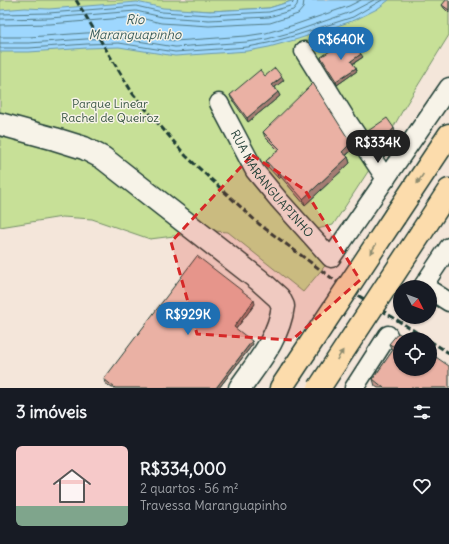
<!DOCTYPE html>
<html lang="pt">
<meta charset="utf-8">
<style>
:root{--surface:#171b24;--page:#242831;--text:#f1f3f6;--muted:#9ea1a6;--line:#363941;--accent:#1f6fb2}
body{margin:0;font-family:Delius,sans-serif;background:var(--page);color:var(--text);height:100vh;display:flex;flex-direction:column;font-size:15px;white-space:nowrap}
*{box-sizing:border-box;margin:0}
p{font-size:13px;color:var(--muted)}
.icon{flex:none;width:22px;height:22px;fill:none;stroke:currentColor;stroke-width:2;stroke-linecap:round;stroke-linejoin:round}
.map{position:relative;height:388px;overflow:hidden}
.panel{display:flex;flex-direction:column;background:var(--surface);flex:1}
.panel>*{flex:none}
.needle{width:26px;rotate:132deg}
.fabs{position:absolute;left:393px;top:280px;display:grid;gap:8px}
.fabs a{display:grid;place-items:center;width:44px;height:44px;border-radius:50%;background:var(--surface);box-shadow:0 1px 3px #0004;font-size:20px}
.price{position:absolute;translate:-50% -34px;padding:0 9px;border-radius:14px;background:var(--accent);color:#fff;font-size:13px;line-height:26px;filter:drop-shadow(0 1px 2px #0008)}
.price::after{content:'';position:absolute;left:50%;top:24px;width:12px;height:9px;margin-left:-6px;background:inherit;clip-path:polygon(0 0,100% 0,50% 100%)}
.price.on{background:#222;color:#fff}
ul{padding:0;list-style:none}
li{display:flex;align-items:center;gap:12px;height:100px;padding:0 16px}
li+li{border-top:1px solid var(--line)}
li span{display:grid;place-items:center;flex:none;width:112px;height:80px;border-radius:6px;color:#555}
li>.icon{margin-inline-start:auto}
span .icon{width:48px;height:48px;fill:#fffc;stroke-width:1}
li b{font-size:17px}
h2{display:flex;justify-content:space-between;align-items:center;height:48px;padding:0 16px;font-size:17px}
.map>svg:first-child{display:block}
</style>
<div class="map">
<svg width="449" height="388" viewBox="0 0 449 388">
<rect width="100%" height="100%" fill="#f4e6da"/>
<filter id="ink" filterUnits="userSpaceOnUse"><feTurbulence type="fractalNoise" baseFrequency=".025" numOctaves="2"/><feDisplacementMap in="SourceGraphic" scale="8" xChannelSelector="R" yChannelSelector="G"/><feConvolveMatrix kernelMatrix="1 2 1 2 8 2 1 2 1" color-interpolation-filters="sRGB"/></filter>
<g filter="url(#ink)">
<path fill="#c7e097" stroke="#738e66" d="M0,0H295L269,8L210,11L175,9L183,28L342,0H449V35L404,108L394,126L390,138L333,225L302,233L329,261L303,292L228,232L214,231L150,239L92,219L62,217L0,227Z"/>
<path fill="#9ed7fe" stroke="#6b99ad" d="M295,0H389L377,9L355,20L298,39L269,47L248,51L175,56L119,47L87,48L29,52H0V10L25,8L49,9L137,2L163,8L210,11L269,8Z"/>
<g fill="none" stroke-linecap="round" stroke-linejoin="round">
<path stroke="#527b85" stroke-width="1" d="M0,14L49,13L136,6L162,12L210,15L269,12L290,6L293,3V0
M0,19L50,18L136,11L162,17L209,20L269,17L293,10L297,5L298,0
M0,25L50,24L136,17L161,23L209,26L270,23L298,14L303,8L304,0
M0,37H29L86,33L119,32L175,41L246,36L266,33L294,25L349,6L361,0
M0,43H29L86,39L119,38L175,47L247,42L267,39L296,31L351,12L374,0
M0,48H29L87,44L119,43L175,52L248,47L268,43L297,35L353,17L382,0"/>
<g stroke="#1f3d34" stroke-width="21">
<g id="street">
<path d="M304,51L348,122L386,179"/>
<path id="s1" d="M219,103L255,171L279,200L331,258L449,87"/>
<path d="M425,287L423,286L449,247"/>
<path d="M430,290L449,302"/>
<path d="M354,388L388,335"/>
</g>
</g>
<g stroke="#1f3d34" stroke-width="25">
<path id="secondary" d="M0,124L55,139L84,148L103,158L259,280L279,298L283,306C279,338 258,362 240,388"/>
</g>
<g stroke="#1f3d34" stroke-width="25">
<path id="highway" d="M395,216L449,135
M421,233L449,190
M281,388L291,373"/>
</g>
<use href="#street" stroke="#f7f3e8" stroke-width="18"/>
<use href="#secondary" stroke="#f7f3e8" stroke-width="22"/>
<use href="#highway" stroke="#fcdcac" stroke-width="22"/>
<path stroke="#1f3d34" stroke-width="3" stroke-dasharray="6 3" stroke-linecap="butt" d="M76,0L133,94L186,156L259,224L337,282L427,339
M430,341L449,353"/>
<g stroke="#1f3d34" stroke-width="25" stroke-linecap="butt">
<path id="highway-bridge" d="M291,373L395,216
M319,388L421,233"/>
</g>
<use href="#highway-bridge" stroke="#fcdcac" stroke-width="22"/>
</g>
<path fill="#c9988d" stroke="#1f3d34" d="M449,0V13L444,8L442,5Z
M348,49L363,57L353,64L356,68L357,71L337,85L322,61L321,57Z
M265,76L284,80L275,87L280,96L248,122L231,98L230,95Z
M368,131L395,132L390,137L394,142L384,157L369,134Z
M263,132L351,143L353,149L346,156L348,157L350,163L305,205L281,177L279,179L268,167L266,161L278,150L265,137Z
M255,304L236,329L253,344L219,388H112L105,383L104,379Z
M389,344L432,355L449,388H378L375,386L373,379L393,350H392Z"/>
<path fill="#a47c73" stroke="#1f3d34" d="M361,54L363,57L352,64L351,61Z
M356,68L357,71L337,85L336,81Z
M282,77L284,80L274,88L272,85Z
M278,92L280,96L248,122L247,118Z
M394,128L395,132L389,139L388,135Z
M392,139L394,142L384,157L383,154Z
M351,143L353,149L344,157L342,152Z
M348,157L350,163L305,205L303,199Z
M279,172L281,177L279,179L277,173Z
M254,300L255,304L235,330L234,327Z
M252,341L253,344L219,388H216Z"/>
<path fill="#eab1a4" stroke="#1f3d34" d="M446,0H449V10L442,5Z
M342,43L348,49L353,45L361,54L351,61L356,68L336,81L321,57Z
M275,68L282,77L272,85L278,92L247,118L230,95L260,70L265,76Z
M313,83L351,143L342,152L348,157L303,199L279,172L277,173L266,161L280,149L263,132Z
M387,118L394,128L388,135L392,139L383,154L368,131Z
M197,256L254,300L234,327L252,341L216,388H115L104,379Z
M398,333L410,339H400V369H430V351L431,352L430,353L449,366V388H384L373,379L395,347L389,344Z"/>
<defs><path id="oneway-solid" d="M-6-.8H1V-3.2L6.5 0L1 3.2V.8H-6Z"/></defs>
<g fill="#8e8c70">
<use href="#oneway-solid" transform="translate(420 179) rotate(124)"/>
<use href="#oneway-solid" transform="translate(373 249) rotate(123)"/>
<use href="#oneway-solid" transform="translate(340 355) rotate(-57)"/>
</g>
</g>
<path fill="#d62828" fill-opacity="0.2" stroke="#d62828" stroke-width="3" stroke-dasharray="8 5" stroke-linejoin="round" d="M252,155L305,190L360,280L292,340L197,334L171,242Z"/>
<g text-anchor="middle" stroke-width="3" stroke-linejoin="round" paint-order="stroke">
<g font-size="12" fill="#385543" stroke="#f7f3e8">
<text x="110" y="108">Parque Linear<tspan x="110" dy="14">Rachel de Queiroz</tspan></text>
</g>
<g font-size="12" fill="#1f3d34" stroke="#f7f3e8">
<text dy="4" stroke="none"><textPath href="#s1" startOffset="97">RUA MARANGUAPINHO</textPath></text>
</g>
<g font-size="13" font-style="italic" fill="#385c5c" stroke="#f7f3e8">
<text x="135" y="24">Rio<tspan x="135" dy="15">Maranguapinho</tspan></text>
</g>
</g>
</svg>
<div class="fabs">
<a><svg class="needle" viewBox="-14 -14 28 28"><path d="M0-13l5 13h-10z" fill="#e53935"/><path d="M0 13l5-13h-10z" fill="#9ea1a6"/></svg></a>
<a><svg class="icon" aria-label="locate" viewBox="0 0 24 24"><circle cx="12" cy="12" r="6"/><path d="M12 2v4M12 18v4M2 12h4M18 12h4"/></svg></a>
</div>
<b class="price" style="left:341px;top:61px">R$640K</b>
<b class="price on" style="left:378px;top:164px">R$334K</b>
<b class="price" style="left:188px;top:336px">R$929K</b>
</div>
<section class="panel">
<h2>3 imóveis<svg class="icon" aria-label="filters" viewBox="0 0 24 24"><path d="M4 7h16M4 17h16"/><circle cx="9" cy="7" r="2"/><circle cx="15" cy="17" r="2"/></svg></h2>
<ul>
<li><span style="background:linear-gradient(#f6c9c9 75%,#7fa58c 0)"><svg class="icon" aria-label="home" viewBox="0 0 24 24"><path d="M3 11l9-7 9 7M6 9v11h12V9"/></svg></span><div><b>R$334,000</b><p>2 quartos · 56 m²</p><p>Travessa Maranguapinho</p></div><svg class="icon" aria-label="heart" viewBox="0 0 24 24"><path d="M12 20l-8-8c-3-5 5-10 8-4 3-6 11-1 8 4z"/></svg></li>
</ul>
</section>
